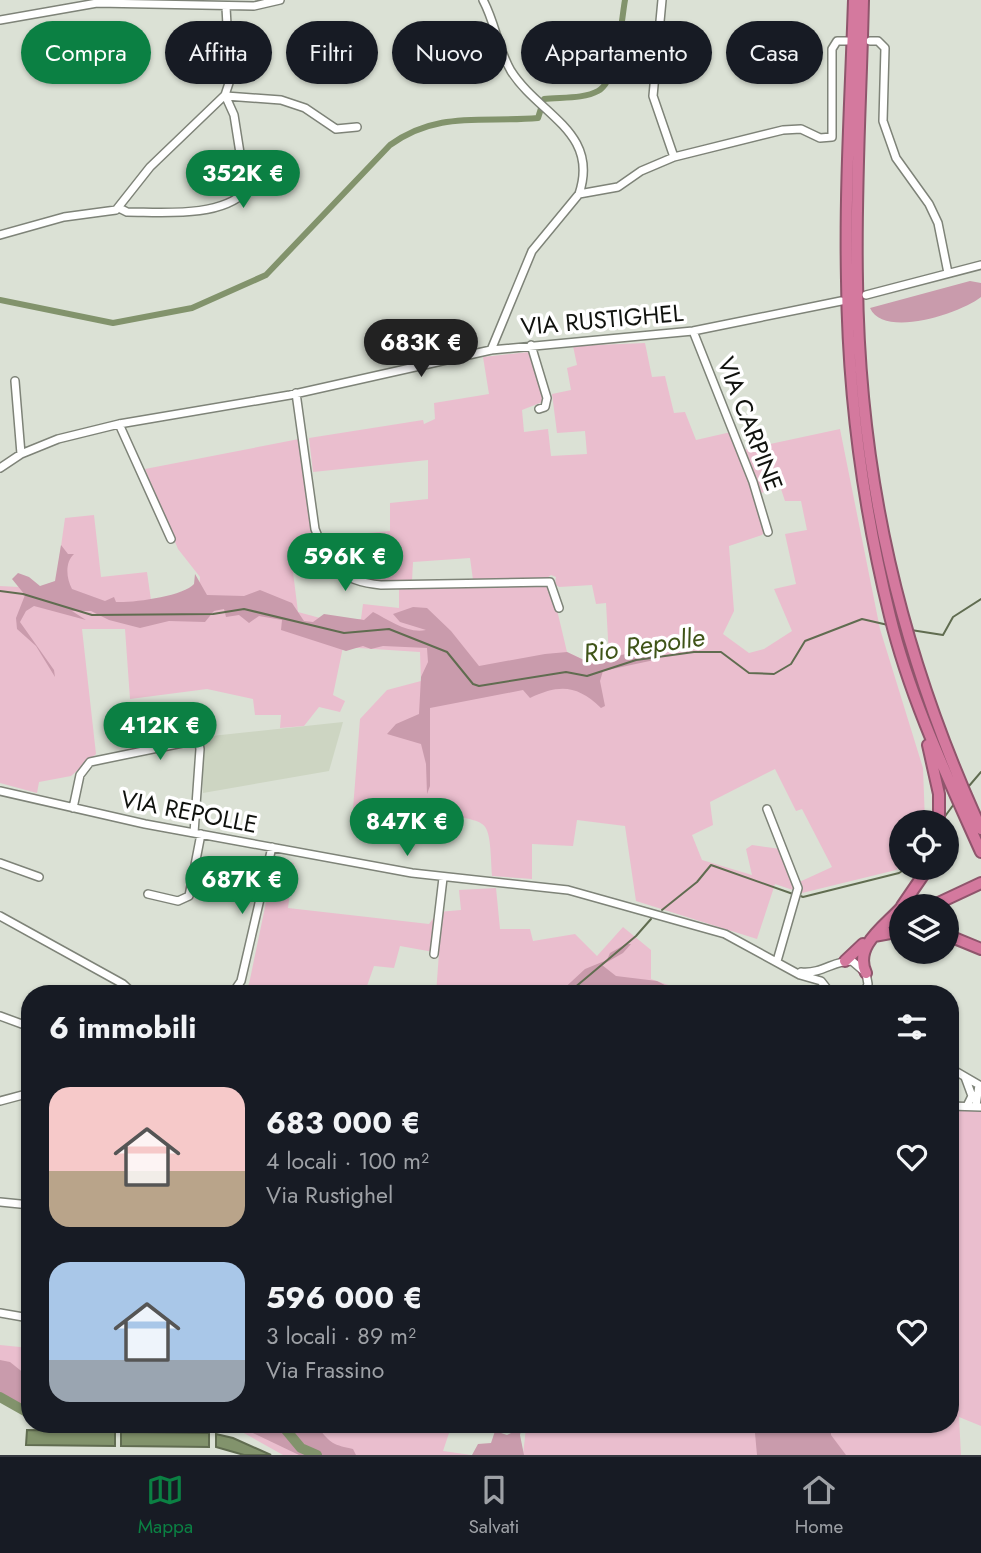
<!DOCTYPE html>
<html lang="it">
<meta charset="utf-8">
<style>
:root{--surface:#171b24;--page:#242831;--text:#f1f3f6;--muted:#9ea1a6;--line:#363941;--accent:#0b8043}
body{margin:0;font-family:Jost,sans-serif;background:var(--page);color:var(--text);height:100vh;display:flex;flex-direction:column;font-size:26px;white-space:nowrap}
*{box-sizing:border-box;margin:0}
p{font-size:23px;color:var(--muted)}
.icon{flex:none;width:38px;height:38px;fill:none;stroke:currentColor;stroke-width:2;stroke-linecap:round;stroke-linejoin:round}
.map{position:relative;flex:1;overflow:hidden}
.details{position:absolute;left:21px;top:985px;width:938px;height:448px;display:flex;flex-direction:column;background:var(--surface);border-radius:28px;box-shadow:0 2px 5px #0004}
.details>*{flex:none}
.hud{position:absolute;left:21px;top:21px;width:940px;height:63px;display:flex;gap:14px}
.controls{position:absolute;left:889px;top:810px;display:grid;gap:14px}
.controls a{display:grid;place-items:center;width:70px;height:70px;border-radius:50%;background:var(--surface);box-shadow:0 2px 5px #0004;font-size:35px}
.price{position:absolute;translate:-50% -60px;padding:0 16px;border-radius:24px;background:var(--accent);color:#fff;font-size:23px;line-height:46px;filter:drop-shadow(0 2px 4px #0008)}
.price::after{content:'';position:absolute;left:50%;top:42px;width:21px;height:16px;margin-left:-10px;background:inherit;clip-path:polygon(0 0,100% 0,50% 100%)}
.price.active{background:#222;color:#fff}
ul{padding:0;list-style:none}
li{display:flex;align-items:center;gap:21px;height:175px;padding:0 28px}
li span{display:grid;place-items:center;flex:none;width:196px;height:140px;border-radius:21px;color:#555}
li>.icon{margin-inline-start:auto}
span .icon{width:84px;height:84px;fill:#fffc;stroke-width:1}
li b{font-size:30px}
h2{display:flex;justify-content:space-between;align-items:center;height:84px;padding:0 28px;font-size:30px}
.chip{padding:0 24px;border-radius:32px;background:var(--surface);box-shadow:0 2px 5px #0004;font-size:24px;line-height:63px}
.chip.active{background:var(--accent);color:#fff}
.menu{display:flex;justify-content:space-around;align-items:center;height:98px;border-top:2px solid var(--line);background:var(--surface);font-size:19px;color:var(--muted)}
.menu a{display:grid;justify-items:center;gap:4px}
.menu .active{color:var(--accent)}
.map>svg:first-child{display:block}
</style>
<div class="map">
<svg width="981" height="1455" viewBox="0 0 981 1455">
<rect width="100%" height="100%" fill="#dbe1d5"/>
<path fill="#cdd5c2" d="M343,722L329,771L203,793L202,737Z"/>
<path fill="#eabece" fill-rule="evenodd" d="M645,343L652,377L665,376L674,413L685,412L696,440L731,432L738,451L840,429L880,629L923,768L925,822H901V866L896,870L802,893L775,884L757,939L636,901L625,826L577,820L573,846L532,844V879L492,876C489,807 489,829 434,809L431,799H417L398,809L352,822L360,719L387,690L421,681L420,652L343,647L333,695L345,701L340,712L319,707L304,726L280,728L281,715H255L253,699L207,689L130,699L125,629H82L96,754L71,776L39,782L37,793L0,783V586L55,589L65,518L94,515L101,577L147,572L151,600L199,599L200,577L178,549L145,469L299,439L314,533L300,535L301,551L291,556L298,612L331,621L361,619L363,604L399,608V588L545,586H549L553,593L567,652L586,661L609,657L606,603L596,604L592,585L559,587L555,584L556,577L551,575L544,580H473L470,558L413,562L412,581C375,580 331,582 323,537L390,531V503L428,499V460L313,472L309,438L423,420L424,424L435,419L434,403L489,394L483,357L529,352L545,401L522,410L524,432L548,429L551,456L587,454L585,431L557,433L552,394L571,390L567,368L577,365L573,346ZM781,489L785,501H801L807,530L785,534L796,584L774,589L792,631L764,649L749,653L723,634L734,611L729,546L762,535L765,530L754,494ZM775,769L796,811L802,809L832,867L795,884L781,849L752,845L746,849L752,875L702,860L692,835L713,825L710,802Z
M275,859L294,863L288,908L429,924L438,912L461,910L459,890L496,888L500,929H530L533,941L575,934L597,956L623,927L651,950V979L694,994H436L439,953L400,946L394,968L374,966L367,986L434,994H240L249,984Z
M950,1109L981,1110V1426L959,1417L961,1455H523L526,1428L572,1425L950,1424Z
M0,1345L30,1348V1416L0,1398Z
M218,1425H419L450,1430L443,1451L471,1455H283L242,1432Z"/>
<path fill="#c99bac" d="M970,281L981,283V297C961,313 884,339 870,308Z
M61,545L68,554H74C65,562 66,578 72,589L105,601L114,597L116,602C133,603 184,596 194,584L195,574L207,595L244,596L260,590L292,603L304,621L313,622L324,614L364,620L373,612C389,620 408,634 426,630L400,622L393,614L413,607L427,608L451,631L479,666L545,654L567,652L586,661L644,651L652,652L659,659L603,671L600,681L605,706L601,708C577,685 560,684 530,698L523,690L430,708V786L427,794L426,764L421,744L387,734L396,724L419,714L421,677L428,662L427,648L383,646L371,649L363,646L346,651L281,630L282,620L259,616L249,623L239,615L226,617L224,609L214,611L205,622L169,621L140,628L109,620L91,611H72L86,620L34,606L26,611L20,622L54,670L55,677L36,646L17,629L16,618L25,595L12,579L18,573L29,577L40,586L55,581Z
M626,944H631L623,953L602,965L616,976L657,981L682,994H558L585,969L607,960L610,953Z
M0,1360L10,1362L30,1378V1416L0,1398Z
M236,1425H275L281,1428L315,1425C331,1442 329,1444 353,1449L356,1455H299Z
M514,1425H522L520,1435L524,1455H472L478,1444L491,1443L495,1431L507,1435L513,1432Z
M749,1425H793L797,1433L806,1425H831V1435L846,1455H757L755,1433Z"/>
<path fill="#82936c" stroke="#606c50" stroke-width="2" d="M27,1430L115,1431V1446L26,1445Z
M121,1432L209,1433V1447L121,1446Z
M216,1434L233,1438L271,1455H244L216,1447Z"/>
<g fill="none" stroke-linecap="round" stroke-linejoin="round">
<path stroke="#606c50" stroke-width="2" d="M0,591L23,594L92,615L213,614L244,609L344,633L389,629L447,652L473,684L479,686L566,672L587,676L636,660L694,652H721L749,673L774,674L791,664L805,641L862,619L888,625
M911,630L943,635L953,617L981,599
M969,786L981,772
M943,819L954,804
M798,895L803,897L899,873L907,868
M662,910L697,882L711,865L793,894
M567,994L636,936L651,919"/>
<path stroke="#82936c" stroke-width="6" d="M0,300L113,323L192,308L266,275L390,145C438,110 484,123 538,118L544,99C560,97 584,99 598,91C618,80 621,22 625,0"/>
<path stroke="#82936c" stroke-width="10" d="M0,1397L30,1414
M281,1424L301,1448L317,1455"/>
<g stroke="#7e8378" stroke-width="10">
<path id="minor" d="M483,0C495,22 498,49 511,71C539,115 600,132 579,194
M662,0L653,96L674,157
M0,20L97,3L254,6L280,0
M870,41H878L885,48L883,121L896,158L929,204L938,223L948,273
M226,96L281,100L305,108L336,129L357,127
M119,208L127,212C162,212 220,218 246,191L234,115L225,95
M0,235L64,217L116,210L150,167L225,95L230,80L226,7
M866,295L981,265
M693,331L753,482L768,532
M531,345L547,398L545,407L539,409
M491,350L532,251L579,194L618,187L641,171L674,157L783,130L801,129L820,138L832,137V49L837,41H847
M15,381L21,454
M296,393L315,529C330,568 340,581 381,585L550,582L559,608
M119,424L171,539
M0,468L21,454L58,439L119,424L290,395L491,350L693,331L841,301
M0,791L145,824L412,873L568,890L725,934L800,975L821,981L828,990
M73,808L80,775L90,762L192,741L199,743L200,749L194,833
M767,809L798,888L777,961
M0,863L39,877
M148,894L178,901L189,896L201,834
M0,916L123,984L134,994
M434,954L443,878
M801,972C823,974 834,960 852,961L866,973L868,984L864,994
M232,994L241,981L272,847
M0,1016L30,1027
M950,1068L981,1086
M965,1077L972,1096L967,1106
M0,1101L30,1093
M950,1106L981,1107
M976,1106L979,1085
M0,1202L30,1205
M0,1313L29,1318
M26,1318L30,1259"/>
</g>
<g stroke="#8f556c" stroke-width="14">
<path id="highway" d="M854,0C851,93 845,187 847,280C848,393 863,506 890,616C910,698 947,776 981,852
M863,0C861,93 855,187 857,281C859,476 900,652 981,829
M928,745L939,794V822
M902,906L928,868
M932,906L981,883
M947,935L981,949
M874,936L901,931
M845,961L863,944
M866,973C853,946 885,926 901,908"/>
</g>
<use href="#minor" stroke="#fff" stroke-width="7"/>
<use href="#highway" stroke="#d4799e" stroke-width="10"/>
</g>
<g text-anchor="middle" stroke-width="7" stroke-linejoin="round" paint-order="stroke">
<g font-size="24" fill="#10120e" stroke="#fff">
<text transform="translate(602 320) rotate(-5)" y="8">VIA RUSTIGHEL</text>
<text transform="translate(750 424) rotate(69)" y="8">VIA CARPINE</text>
<text transform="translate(189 812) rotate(11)" y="8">VIA REPOLLE</text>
</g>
<g font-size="26" font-style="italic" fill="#3f5418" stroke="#fff">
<text transform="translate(644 645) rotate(-8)" y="9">Rio Repolle</text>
</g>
</g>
</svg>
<div class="controls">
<a><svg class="icon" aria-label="locate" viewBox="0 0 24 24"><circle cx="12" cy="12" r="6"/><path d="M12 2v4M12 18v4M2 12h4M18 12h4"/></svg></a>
<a><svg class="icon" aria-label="layers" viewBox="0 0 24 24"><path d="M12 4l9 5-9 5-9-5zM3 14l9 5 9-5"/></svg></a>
</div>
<b class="price" style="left:243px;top:210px">352K €</b>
<b class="price active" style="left:421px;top:379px">683K €</b>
<b class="price" style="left:345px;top:593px">596K €</b>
<b class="price" style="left:160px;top:762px">412K €</b>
<b class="price" style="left:407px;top:858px">847K €</b>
<b class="price" style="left:242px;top:916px">687K €</b>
<div class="hud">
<a class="chip active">Compra</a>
<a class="chip">Affitta</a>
<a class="chip">Filtri</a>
<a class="chip">Nuovo</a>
<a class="chip">Appartamento</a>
<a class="chip">Casa</a>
</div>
<section class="details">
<h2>6 immobili<svg class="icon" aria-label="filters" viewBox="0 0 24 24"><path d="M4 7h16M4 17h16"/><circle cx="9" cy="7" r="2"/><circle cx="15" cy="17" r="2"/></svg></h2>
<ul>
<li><span style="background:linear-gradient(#f6c9c9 60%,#b9a48a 0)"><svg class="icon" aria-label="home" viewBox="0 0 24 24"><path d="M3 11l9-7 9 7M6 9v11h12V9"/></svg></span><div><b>683 000 €</b><p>4 locali · 100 m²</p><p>Via Rustighel</p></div><svg class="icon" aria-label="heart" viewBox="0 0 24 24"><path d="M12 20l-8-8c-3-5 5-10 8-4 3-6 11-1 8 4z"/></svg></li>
<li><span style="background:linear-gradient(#a9c7e8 70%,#9aa5b1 0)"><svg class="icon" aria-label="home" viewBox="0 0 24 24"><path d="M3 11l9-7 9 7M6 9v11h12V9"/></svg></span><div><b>596 000 €</b><p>3 locali · 89 m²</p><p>Via Frassino</p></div><svg class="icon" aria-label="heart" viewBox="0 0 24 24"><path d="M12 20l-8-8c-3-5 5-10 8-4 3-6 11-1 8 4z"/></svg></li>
</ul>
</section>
</div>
<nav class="menu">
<a class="active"><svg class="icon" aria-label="map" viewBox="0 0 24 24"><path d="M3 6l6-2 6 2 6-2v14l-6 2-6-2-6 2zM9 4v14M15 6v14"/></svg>Mappa</a>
<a><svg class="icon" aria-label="saved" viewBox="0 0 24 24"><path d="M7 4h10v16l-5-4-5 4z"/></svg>Salvati</a>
<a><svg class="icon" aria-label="home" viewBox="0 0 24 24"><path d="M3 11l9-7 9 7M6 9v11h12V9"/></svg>Home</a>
</nav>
